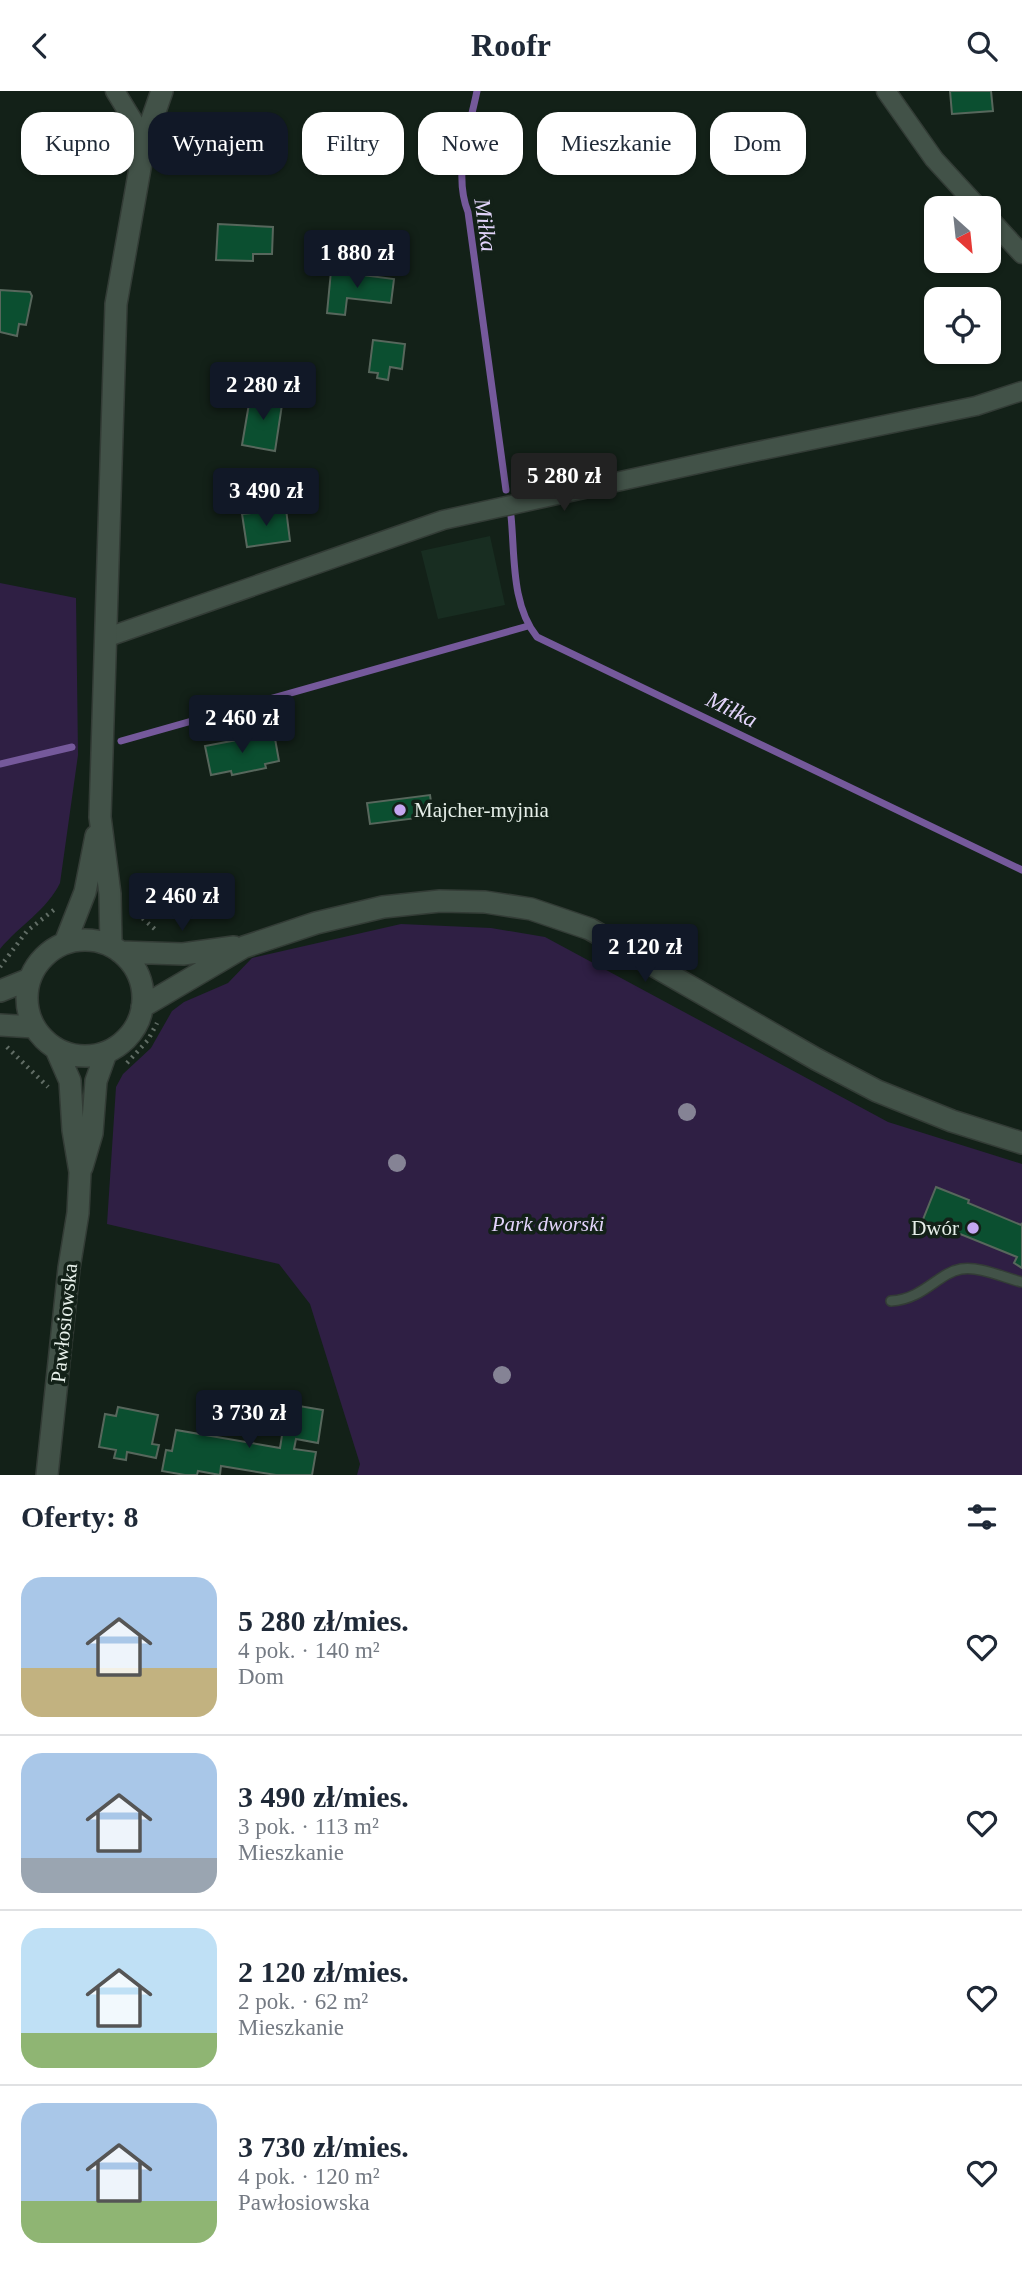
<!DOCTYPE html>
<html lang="pl">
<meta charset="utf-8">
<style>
:root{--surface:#fff;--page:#f6f6f7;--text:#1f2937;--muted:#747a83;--line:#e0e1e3;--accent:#111827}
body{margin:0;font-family:Georgia,serif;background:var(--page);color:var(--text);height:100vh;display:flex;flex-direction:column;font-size:26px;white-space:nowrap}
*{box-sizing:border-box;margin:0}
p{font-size:23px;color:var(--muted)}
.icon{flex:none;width:38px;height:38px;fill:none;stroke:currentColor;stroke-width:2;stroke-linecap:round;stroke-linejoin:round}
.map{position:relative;height:1384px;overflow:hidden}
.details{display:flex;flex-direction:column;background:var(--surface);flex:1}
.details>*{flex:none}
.top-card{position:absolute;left:21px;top:21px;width:980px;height:63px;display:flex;gap:14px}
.needle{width:46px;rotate:153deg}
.tools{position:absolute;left:924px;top:105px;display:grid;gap:14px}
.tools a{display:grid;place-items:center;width:77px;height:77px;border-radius:14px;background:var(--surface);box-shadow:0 2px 5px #0004;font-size:35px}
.price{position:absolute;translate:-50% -60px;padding:0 16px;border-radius:7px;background:var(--accent);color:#fff;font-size:23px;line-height:46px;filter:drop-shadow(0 2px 4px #0008)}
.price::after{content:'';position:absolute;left:50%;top:42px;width:21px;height:16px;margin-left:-10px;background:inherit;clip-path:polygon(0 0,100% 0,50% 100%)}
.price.on{background:#222;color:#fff}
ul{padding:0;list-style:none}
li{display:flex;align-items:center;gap:21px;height:175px;padding:0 21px}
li+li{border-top:2px solid var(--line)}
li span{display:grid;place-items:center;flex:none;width:196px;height:140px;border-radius:21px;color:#555}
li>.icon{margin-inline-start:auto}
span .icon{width:84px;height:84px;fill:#fffc;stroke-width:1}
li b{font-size:30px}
h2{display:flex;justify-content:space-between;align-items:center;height:84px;padding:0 21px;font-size:30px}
.chip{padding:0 24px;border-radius:21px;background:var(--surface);box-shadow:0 2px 5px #0004;font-size:24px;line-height:63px}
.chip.on{background:var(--accent);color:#fff}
header{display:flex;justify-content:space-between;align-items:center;height:91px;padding:0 21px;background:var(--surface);font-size:32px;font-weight:700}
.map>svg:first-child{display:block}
</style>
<header><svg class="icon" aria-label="back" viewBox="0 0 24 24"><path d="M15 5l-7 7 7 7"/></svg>Roofr<svg class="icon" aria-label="search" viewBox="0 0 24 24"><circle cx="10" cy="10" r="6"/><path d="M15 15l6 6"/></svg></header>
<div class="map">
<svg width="1022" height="1384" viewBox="0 0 1022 1384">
<rect width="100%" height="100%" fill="#132118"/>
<path fill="#182d21" d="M490,445L505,514L438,528L421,460Z"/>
<path fill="#2f1f44" d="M0,492L76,507L78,664L60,792C47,819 20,834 0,858Z
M401,833L491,837L545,846L888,1031L1022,1073V1384H357L360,1373L310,1213L279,1173L107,1133L116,996L123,983L151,957L172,920L184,911L228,892L252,867Z"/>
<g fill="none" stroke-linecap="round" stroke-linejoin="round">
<path stroke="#75599b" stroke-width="7" d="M477,0C469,39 453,83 468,121L506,399
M511,425C515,464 511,514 537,546L1022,779
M121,650L528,535
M0,673L72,656"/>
</g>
<path fill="#0b4f30" stroke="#57675c" stroke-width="2" d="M950,0H991L993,20L952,23Z
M218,133L273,136L272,163H253V170L216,169Z
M331,180L394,188L391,212L347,207L345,224L327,222Z
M0,199L30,201L32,205L26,234L19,233L17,245L0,241Z
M373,249L405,253L402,278L390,276L388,289L377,287L378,282L369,281Z
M251,301L283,307L275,360L242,354Z
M286,418L290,450L247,456L242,423Z
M274,642L279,670L265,673L266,677L232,684L231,680L211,684L205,655Z
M430,704L433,725L370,733L367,712Z
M936,1096L969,1109L968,1112L1021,1134L1022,1132V1177L1014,1172L1017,1166L948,1138L945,1146L920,1136Z
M287,1313L323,1319L318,1352L296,1348L294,1358L316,1361L312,1384H276L221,1375L220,1384L198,1380L197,1384H185L162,1380L166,1359L172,1360L176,1339L280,1357Z
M118,1316L158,1324L152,1353L159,1354L156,1367L127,1361L126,1369L114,1367L116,1359L99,1356L105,1323L116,1325Z"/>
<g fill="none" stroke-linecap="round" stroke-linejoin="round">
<g stroke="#333c36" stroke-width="12">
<path id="lane" d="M891,1210C924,1208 938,1182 961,1178C981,1175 1004,1187 1022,1191"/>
</g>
<g stroke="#333c36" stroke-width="21">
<path id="street" d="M115,0L145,49
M886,0L934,68L979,117
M989,127L1022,163
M105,547L443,429L739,364L976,315L1022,300"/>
</g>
<g stroke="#333c36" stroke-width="24">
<path id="secondary" d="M27 907a58 58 0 1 1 116 0a58 58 0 1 1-116 0Z
M65,852L85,801L96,745
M111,855L110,803L100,726L116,213L145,49L162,0
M120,861L183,863L234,856
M0,900L30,888
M142,916L244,856L316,832L383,816L440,810L485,811L531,818L590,838L816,968L877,1000L952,1030L1022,1052
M0,934L34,936
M82,1076L92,1042L96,990L106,962
M47,1384L69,1177L78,1122L80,1081L73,1039L70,990L56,958"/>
</g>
<path stroke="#616d65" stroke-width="4.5" stroke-dasharray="2 5" stroke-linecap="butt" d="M132,818L157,840
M0,876L27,840L55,818
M7,956L48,996
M127,972L148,949L157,932"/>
<use href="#lane" stroke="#425248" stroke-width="9"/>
<use href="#street" stroke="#425248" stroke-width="18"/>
<use href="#secondary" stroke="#425248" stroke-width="21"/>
</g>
<g fill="#858395">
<circle cx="687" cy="1021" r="9"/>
<circle cx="397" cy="1072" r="9"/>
<circle cx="502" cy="1284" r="9"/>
</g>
<g fill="#c4a7f1" stroke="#132118" stroke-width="2.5">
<circle cx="400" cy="719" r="7"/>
<circle cx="973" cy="1137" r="7"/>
</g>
<g text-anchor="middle" stroke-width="7" stroke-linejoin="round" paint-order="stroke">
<g font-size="21" fill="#e6efe9" stroke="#132118" text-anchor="start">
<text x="414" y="726">Majcher-myjnia</text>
<text x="959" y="1144" text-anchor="end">Dwór</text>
</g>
<g font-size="21" font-style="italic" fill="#e3d4fb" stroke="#132118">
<text x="548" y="1140">Park dworski</text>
</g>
<g font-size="21" fill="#e6efe9" stroke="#132118">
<text transform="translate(64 1232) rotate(-84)" y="7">Pawłosiowska</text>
</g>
<g font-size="23" font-style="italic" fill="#e2d4fa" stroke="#132118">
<text transform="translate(486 134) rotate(82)" y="8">Miłka</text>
<text transform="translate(732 618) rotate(26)" y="8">Miłka</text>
</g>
</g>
</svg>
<div class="tools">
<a><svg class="needle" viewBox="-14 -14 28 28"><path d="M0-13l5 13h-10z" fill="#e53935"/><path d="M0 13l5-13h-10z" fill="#747a83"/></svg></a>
<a><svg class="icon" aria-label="locate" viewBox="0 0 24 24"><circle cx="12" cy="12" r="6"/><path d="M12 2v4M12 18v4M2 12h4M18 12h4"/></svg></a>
</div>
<b class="price" style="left:357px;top:199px">1 880 zł</b>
<b class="price" style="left:263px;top:331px">2 280 zł</b>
<b class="price on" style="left:564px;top:422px">5 280 zł</b>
<b class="price" style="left:266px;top:437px">3 490 zł</b>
<b class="price" style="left:242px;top:664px">2 460 zł</b>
<b class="price" style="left:182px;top:842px">2 460 zł</b>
<b class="price" style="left:645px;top:893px">2 120 zł</b>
<b class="price" style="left:249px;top:1359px">3 730 zł</b>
<div class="top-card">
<a class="chip">Kupno</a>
<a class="chip on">Wynajem</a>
<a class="chip">Filtry</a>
<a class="chip">Nowe</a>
<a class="chip">Mieszkanie</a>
<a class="chip">Dom</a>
</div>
</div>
<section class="details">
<h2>Oferty: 8<svg class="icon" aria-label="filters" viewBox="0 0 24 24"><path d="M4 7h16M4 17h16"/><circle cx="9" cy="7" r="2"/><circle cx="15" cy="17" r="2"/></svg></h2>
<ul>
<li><span style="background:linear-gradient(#a9c7e8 65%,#c2b280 0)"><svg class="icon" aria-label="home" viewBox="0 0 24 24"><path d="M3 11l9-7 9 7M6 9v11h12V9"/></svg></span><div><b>5 280 zł/mies.</b><p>4 pok. · 140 m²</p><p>Dom</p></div><svg class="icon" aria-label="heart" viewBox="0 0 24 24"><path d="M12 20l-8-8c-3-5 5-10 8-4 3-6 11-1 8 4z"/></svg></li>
<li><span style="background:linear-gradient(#a9c7e8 75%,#9aa5b1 0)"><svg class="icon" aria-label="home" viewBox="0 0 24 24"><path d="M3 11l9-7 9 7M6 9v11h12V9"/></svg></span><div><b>3 490 zł/mies.</b><p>3 pok. · 113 m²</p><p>Mieszkanie</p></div><svg class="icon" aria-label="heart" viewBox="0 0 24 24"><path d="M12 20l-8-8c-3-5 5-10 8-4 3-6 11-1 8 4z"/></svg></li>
<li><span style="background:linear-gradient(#bfe0f5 75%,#8fb573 0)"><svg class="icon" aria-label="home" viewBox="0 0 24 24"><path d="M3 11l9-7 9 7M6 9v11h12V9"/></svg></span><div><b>2 120 zł/mies.</b><p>2 pok. · 62 m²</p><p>Mieszkanie</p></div><svg class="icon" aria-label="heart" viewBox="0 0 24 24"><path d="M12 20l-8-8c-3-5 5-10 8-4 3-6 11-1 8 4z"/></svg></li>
<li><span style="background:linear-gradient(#a9c7e8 70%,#8fb573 0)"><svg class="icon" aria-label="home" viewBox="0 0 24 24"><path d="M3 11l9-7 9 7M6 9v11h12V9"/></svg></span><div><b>3 730 zł/mies.</b><p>4 pok. · 120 m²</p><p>Pawłosiowska</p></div><svg class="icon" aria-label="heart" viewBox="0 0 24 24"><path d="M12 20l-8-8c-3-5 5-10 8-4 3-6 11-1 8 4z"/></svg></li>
</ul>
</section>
